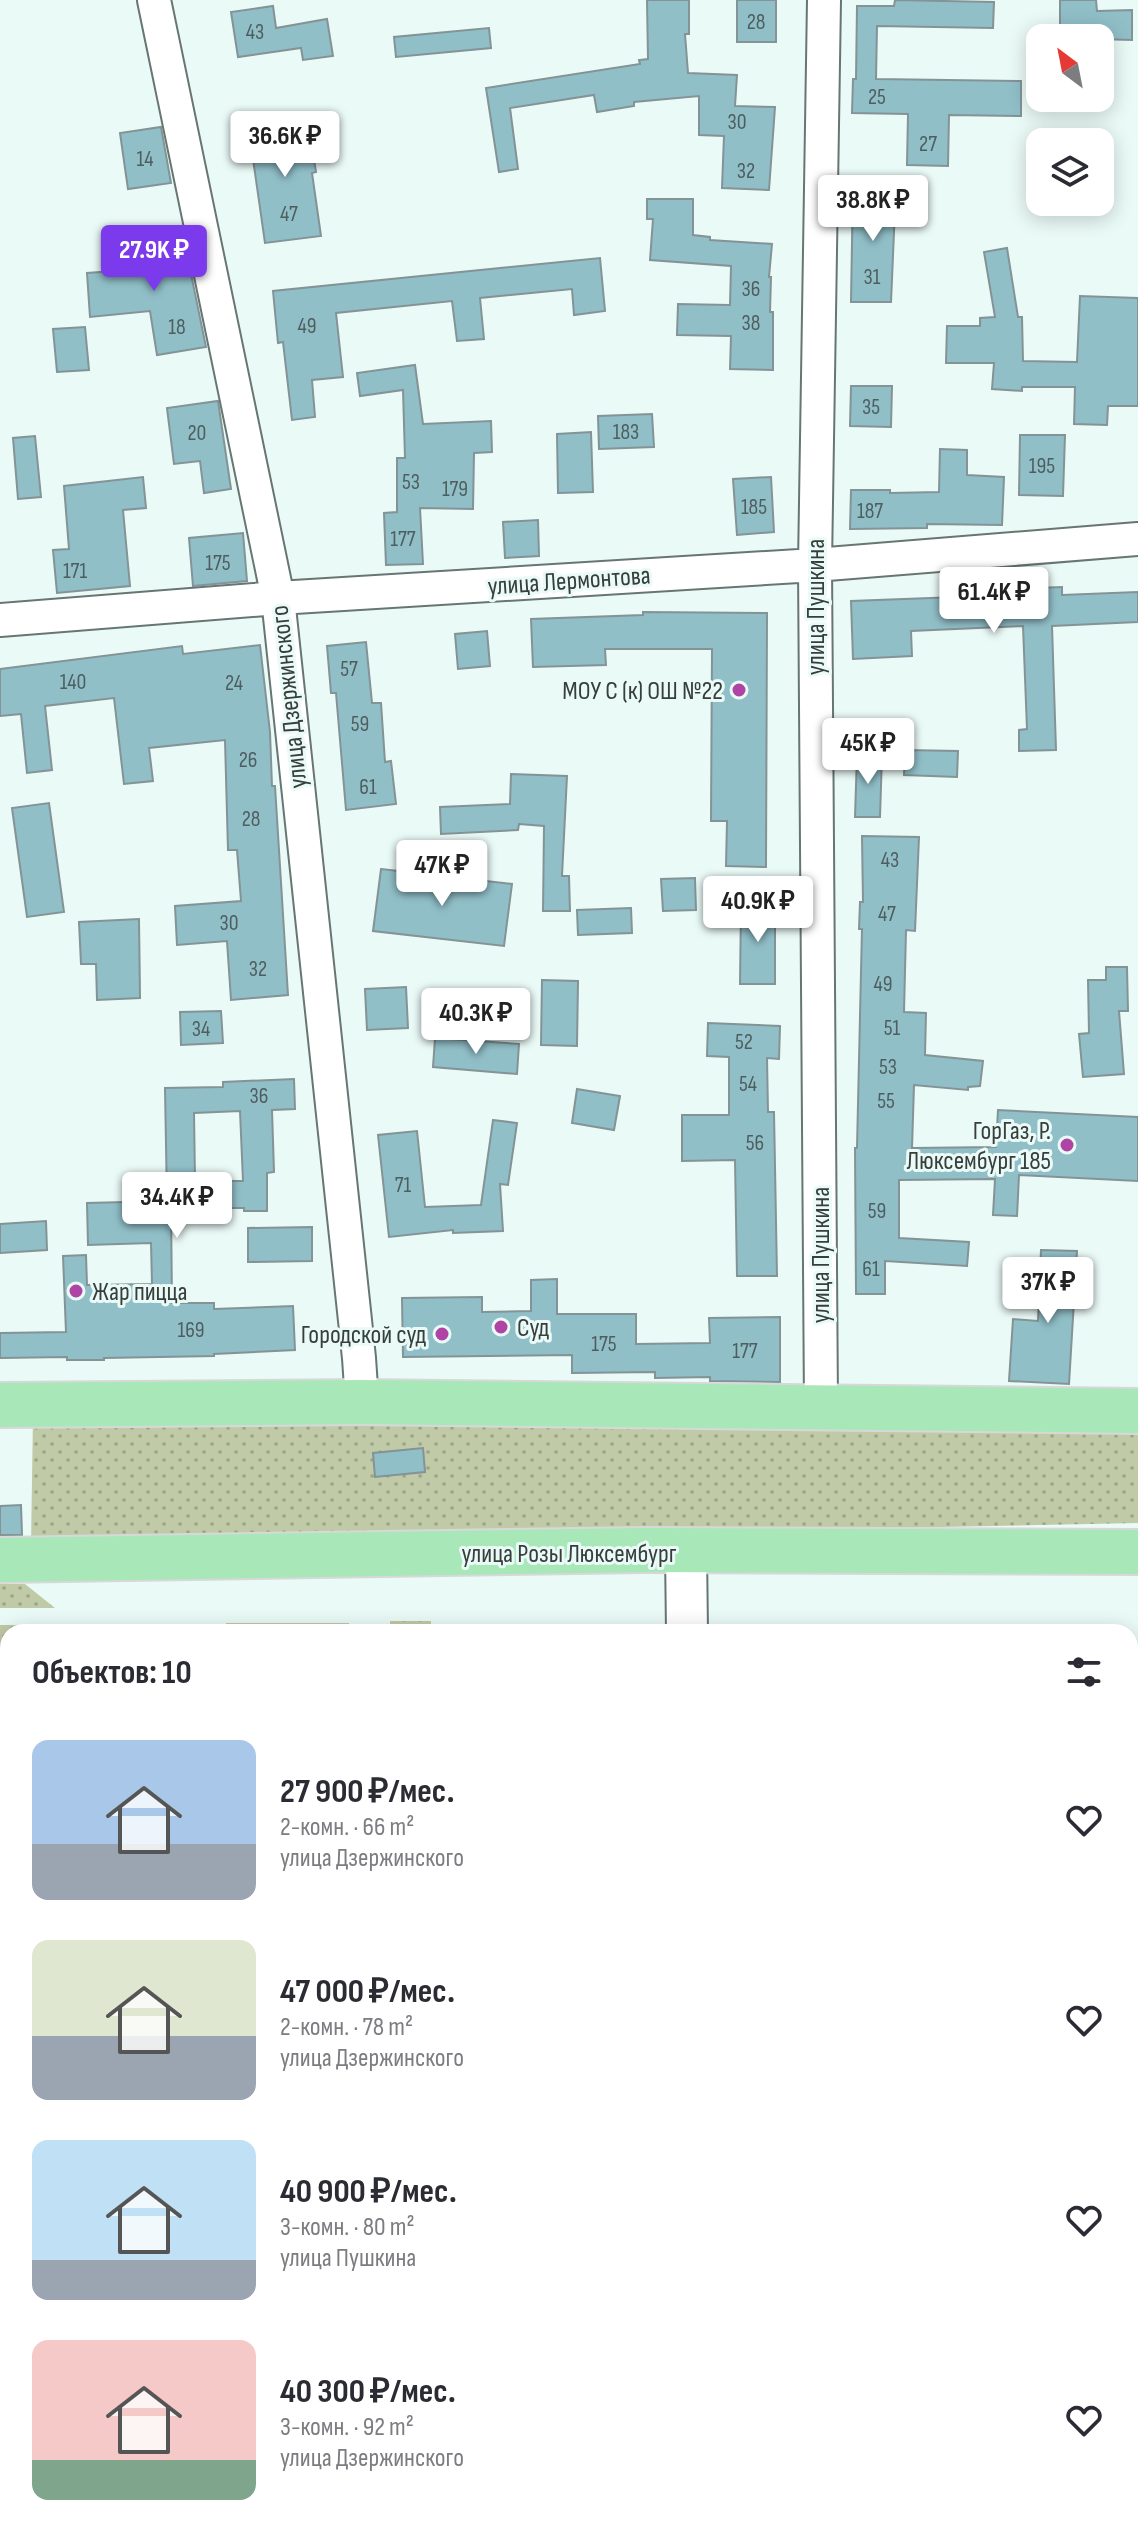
<!DOCTYPE html>
<html lang="ru">
<meta charset="utf-8">
<style>
:root{--surface:#fff;--page:#f7f7f7;--text:#2b2b33;--muted:#7c7c81;--accent:#7c3aed}
body{margin:0;font-family:"Sofia Sans Condensed",sans-serif;background:var(--page);color:var(--text);height:100vh;display:flex;flex-direction:column;font-size:30px;white-space:nowrap}
*{box-sizing:border-box;margin:0}
p{font-size:26px;color:var(--muted)}
.icon{flex:none;width:44px;height:44px;fill:none;stroke:currentColor;stroke-width:2;stroke-linecap:round;stroke-linejoin:round}
.map{position:relative;flex:1;overflow:hidden}
.details{position:absolute;left:0px;top:1624px;width:1138px;height:912px;display:flex;flex-direction:column;background:var(--surface);border-radius:24px 24px 0 0;box-shadow:0 4px 20px #0003}
.details>*{flex:none}
.needle{width:52px;rotate:328deg}
.controls{position:absolute;left:1026px;top:24px;display:grid;gap:16px}
.controls a{display:grid;place-items:center;width:88px;height:88px;border-radius:16px;background:var(--surface);box-shadow:0 4px 20px #0003;font-size:40px}
.price{position:absolute;translate:-50% -68px;padding:0 18px;border-radius:8px;background:#fff;color:#222;font-size:26px;line-height:52px;filter:drop-shadow(0 2px 4px #0008)}
.price::after{content:'';position:absolute;left:50%;top:48px;width:24px;height:18px;margin-left:-12px;background:inherit;clip-path:polygon(0 0,100% 0,50% 100%)}
.price.on{background:var(--accent);color:#fff}
ul{padding:0;list-style:none}
li{display:flex;align-items:center;gap:24px;height:200px;padding:0 32px}
li span{display:grid;place-items:center;flex:none;width:224px;height:160px;border-radius:16px;color:#555}
li>.icon{margin-inline-start:auto}
span .icon{width:96px;height:96px;fill:#fffc;stroke-width:1}
li b{font-size:34px}
h2{display:flex;justify-content:space-between;align-items:center;height:96px;padding:0 32px;font-size:34px}
.map>svg:first-child{display:block}
</style>
<div class="map">
<svg width="1138" height="2536" viewBox="0 0 1138 2536">
<defs>
<pattern id="green-dots" width="8" height="8" patternUnits="userSpaceOnUse" patternTransform="scale(2)"><rect width="8" height="8" fill="#c0caa7"/><path d="M2 2h.1M6 6h.1" fill="none" stroke="#9da589" stroke-width="1.8" stroke-linecap="round"/></pattern>
</defs>
<rect width="100%" height="100%" fill="#eafaf7"/>
<path fill="url(#green-dots)" d="M33,1416L1138,1422V1523L31,1545Z
M0,1584H25L55,1608H0Z
M390,1621H431V1632H390Z
M226,1623H349V1632H226Z
M0,1625H69V1632H8V1672L0,1666Z
M118,1625H173V1632H118Z"/>
<path fill="#91bfc8" stroke="#839396" stroke-width="2" fill-rule="evenodd" d="M647,0H689V34H685L688,73L737,75L735,106L775,107L769,190L722,188L724,136L699,135V96L634,102V106L597,112L594,95L510,108L518,169L499,172L486,88L640,64L639,60L648,59Z
M737,0H776V42H737Z
M895,0L994,2L993,28L877,26L876,79L1021,81V116L949,115L948,166L907,165L908,114L852,113L853,79H856L857,6H894Z
M1060,0H1096L1097,11L1132,10V40L1060,38Z
M273,6L276,28L327,19L333,56L303,60L301,48L238,57L231,12Z
M489,28L491,48L396,57L394,37Z
M307,115L316,172L312,173L321,236L265,243L248,124Z
M161,127L171,183L128,189L120,133Z
M853,184L896,185L891,302H851Z
M647,199H693V235L710,237V240L772,244L769,277H771L770,312H773V370L730,369L731,336L677,335L678,304L730,305L731,266L650,260L653,219H647Z
M182,230L206,347L157,355L150,311L90,317L87,273L142,269L137,236Z
M1007,248L1018,317H1022L1023,361L1077,362L1080,296L1138,298V406H1108L1107,425L1074,424L1075,387H1022V391L992,389L994,363H946L947,326H980V318L995,317L984,252Z
M600,258L605,311L574,315L572,289L480,298L484,339L457,341L452,301L336,313L343,377L312,380L315,417L292,420L283,342L278,343L273,291Z
M85,327L89,370L57,372L53,329Z
M415,365L423,424L491,421L492,452L474,453L473,509L420,508L423,564L386,565L384,513L397,512V458H405L403,390L360,396L357,373Z
M851,386H892L891,427L850,426Z
M218,401L231,489L204,493L200,461L174,464L167,408Z
M652,414L654,447L599,449L598,416Z
M591,432L593,492L558,493L557,434Z
M1020,435H1065L1063,496L1019,495Z
M35,436L41,497L18,499L13,438Z
M940,449L967,450V475L1004,477L1002,525L927,524V528L850,529L851,490H890V493L939,492Z
M143,477L146,508L123,510L130,586L57,593L53,550L69,549L64,486Z
M771,477L774,532L737,535L733,479Z
M538,520L539,556L505,558L503,522Z
M243,533L247,581L193,586L189,538Z
M1062,587V595L1138,592V622L1052,626L1056,750L1019,751V730L1027,729L1023,626L911,631L912,656L853,659L851,601L1036,594V588Z
M643,612L767,613L766,867L726,866L727,821H711L712,649H605L606,665L533,667L531,619L643,615Z
M487,631L490,666L458,669L455,634Z
M366,642L372,703H381L385,762L391,761L396,804L346,810L336,693H331L327,646Z
M260,645L270,732L272,786H275L288,995L231,1000L227,941L177,945L175,906L241,901L237,850H228L225,740L149,748L153,781L124,784L114,698L45,706L52,770L27,773L21,714L0,716V669L182,646L183,654Z
M905,750L958,751L957,777L904,775Z
M857,754L882,755L880,817H855Z
M511,774L567,776L562,876H569L570,911H543L544,826L519,824L518,830L441,834L440,807L510,804Z
M49,803L64,912L27,917L12,808Z
M862,836L919,837L915,931L906,930L904,1012L926,1013L925,1055L983,1061L980,1086L968,1087V1090L914,1085L912,1148L996,1147L998,1110L1138,1117V1181L1019,1175L1017,1216L993,1215L995,1179L899,1180V1238L969,1242L967,1266L885,1261V1294H856L855,1148H857L862,929H859L860,902H863Z
M381,869L512,884L504,946L373,931Z
M695,878L696,910L663,911L661,879Z
M775,904V984H740L741,905Z
M631,908L632,933L578,935L577,910Z
M139,919L140,998L97,1000L96,964H81L79,922Z
M1106,967H1127L1128,1011H1119L1124,1074L1083,1077L1079,1034L1089,1033L1088,980H1106Z
M542,980L578,981L577,1046L541,1045Z
M406,987L408,1028L367,1030L365,989Z
M221,1011L223,1043L181,1045L180,1012Z
M708,1023L780,1026L779,1059L767,1058L768,1112H774L777,1276H737L735,1160L682,1161V1115H729V1057L707,1056Z
M435,1038L519,1044L517,1074L433,1067Z
M294,1079L295,1109L272,1110L274,1172L267,1173V1211H244V1208H171L172,1303H214V1309L293,1306L295,1350L214,1354V1356L104,1358V1360H67V1357L0,1358V1333L66,1332L63,1256L86,1255L87,1285L152,1284L151,1243L88,1245L87,1203L167,1201L165,1088L223,1087V1082ZM240,1111L243,1181H195L194,1113Z
M577,1089L620,1096L614,1130L572,1123Z
M493,1120L517,1123L508,1185L500,1184L503,1231L453,1233V1230L389,1237L378,1135L417,1131L425,1207L481,1205Z
M46,1221L47,1250L0,1253V1224Z
M312,1227V1261L248,1262V1228Z
M1041,1250L1077,1251L1069,1384L1009,1381L1013,1319L1038,1321Z
M557,1279V1314H636V1344L710,1343L709,1318L780,1317V1382L710,1381V1377L655,1378V1372L572,1373V1355L403,1357L402,1298L482,1297V1312L531,1311V1280Z
M423,1448L425,1472L375,1477L373,1453Z
M21,1505L22,1535H0V1506Z"/>
<g fill="none" stroke-linecap="round" stroke-linejoin="round">
<g stroke="#677673" stroke-width="36">
<path id="minor" d="M154,0L278,598L359,1358L362,1402
M0,620L278,598L815,565L1138,539
M821,1406L815,565L824,0"/>
</g>
<g stroke="#677673" stroke-width="44">
<path id="tertiary" d="M686,1552L687,1632
M712,2528V2536"/>
</g>
<g stroke="#677673" stroke-width="48">
<path id="secondary" d="M1130,2266H1138
M0,2295H8"/>
</g>
<g stroke="#d7d8d8" stroke-width="48">
<path id="primary" d="M0,1405L362,1402L1138,1411
M0,1560L644,1550L1138,1552"/>
</g>
<use href="#minor" stroke="#fff" stroke-width="32"/>
<use href="#tertiary" stroke="#fff" stroke-width="40"/>
<use href="#secondary" stroke="#fff" stroke-width="44"/>
<use href="#primary" stroke="#a7e7b8" stroke-width="44"/>
</g>
<g fill="#b044a5" stroke="#eafaf7" stroke-width="3">
<circle cx="739" cy="690" r="8"/>
<circle cx="1067" cy="1145" r="8"/>
<circle cx="76" cy="1291" r="8"/>
<circle cx="501" cy="1327" r="8"/>
<circle cx="442" cy="1334" r="8"/>
</g>
<g text-anchor="middle" stroke-width="6" stroke-linejoin="round" paint-order="stroke">
<g font-size="22" fill="#4e5e5f">
<text x="756" y="29">28</text>
<text x="255" y="39">43</text>
<text x="877" y="104">25</text>
<text x="737" y="129">30</text>
<text x="928" y="151">27</text>
<text x="145" y="166">14</text>
<text x="746" y="178">32</text>
<text x="289" y="221">47</text>
<text x="872" y="284">31</text>
<text x="751" y="296">36</text>
<text x="751" y="330">38</text>
<text x="307" y="333">49</text>
<text x="177" y="334">18</text>
<text x="871" y="414">35</text>
<text x="626" y="439">183</text>
<text x="197" y="440">20</text>
<text x="1042" y="473">195</text>
<text x="411" y="489">53</text>
<text x="455" y="496">179</text>
<text x="754" y="514">185</text>
<text x="870" y="518">187</text>
<text x="403" y="546">177</text>
<text x="218" y="570">175</text>
<text x="75" y="578">171</text>
<text x="349" y="676">57</text>
<text x="73" y="689">140</text>
<text x="234" y="690">24</text>
<text x="360" y="731">59</text>
<text x="248" y="767">26</text>
<text x="368" y="794">61</text>
<text x="251" y="826">28</text>
<text x="890" y="867">43</text>
<text x="887" y="921">47</text>
<text x="229" y="930">30</text>
<text x="258" y="976">32</text>
<text x="883" y="991">49</text>
<text x="892" y="1035">51</text>
<text x="201" y="1036">34</text>
<text x="744" y="1049">52</text>
<text x="888" y="1074">53</text>
<text x="748" y="1091">54</text>
<text x="259" y="1103">36</text>
<text x="886" y="1108">55</text>
<text x="755" y="1150">56</text>
<text x="403" y="1192">71</text>
<text x="877" y="1218">59</text>
<text x="871" y="1276">61</text>
<text x="191" y="1337">169</text>
<text x="604" y="1351">175</text>
<text x="745" y="1358">177</text>
</g>
<g font-size="26" fill="#373e3c" stroke="#eafaf7">
<text transform="translate(569 580) rotate(-4)" y="9">улица Лермонтова</text>
<text transform="translate(815 607) rotate(-90)" y="9">улица Пушкина</text>
<text transform="translate(288 697) rotate(-96)" y="9">улица Дзержинского</text>
<text transform="translate(820 1255) rotate(-90)" y="9">улица Пушкина</text>
<text x="569" y="1562">улица Розы Люксембург</text>
</g>
<g font-size="26" fill="#373e3c" stroke="#eafaf7" text-anchor="end">
<text x="723" y="699">МОУ С (к) ОШ №22</text>
<text x="1051" y="1139">ГорГаз, Р.<tspan x="1051" dy="30">Люксембург 185</tspan></text>
<text x="92" y="1300" text-anchor="start">Жар пицца</text>
<text x="517" y="1336" text-anchor="start">Суд</text>
<text x="426" y="1343">Городской суд</text>
</g>
</g>
</svg>
<div class="controls">
<a><svg class="needle" viewBox="-14 -14 28 28"><path d="M0-13l5 13h-10z" fill="#e53935"/><path d="M0 13l5-13h-10z" fill="#7c7c81"/></svg></a>
<a><svg class="icon" aria-label="layers" viewBox="0 0 24 24"><path d="M12 4l9 5-9 5-9-5zM3 14l9 5 9-5"/></svg></a>
</div>
<b class="price" style="left:285px;top:179px">36.6K ₽</b>
<b class="price" style="left:873px;top:243px">38.8K ₽</b>
<b class="price on" style="left:154px;top:293px">27.9K ₽</b>
<b class="price" style="left:994px;top:635px">61.4K ₽</b>
<b class="price" style="left:868px;top:786px">45K ₽</b>
<b class="price" style="left:442px;top:908px">47K ₽</b>
<b class="price" style="left:758px;top:944px">40.9K ₽</b>
<b class="price" style="left:476px;top:1056px">40.3K ₽</b>
<b class="price" style="left:177px;top:1240px">34.4K ₽</b>
<b class="price" style="left:1048px;top:1325px">37K ₽</b>
<section class="details">
<h2>Объектов: 10<svg class="icon" aria-label="filters" viewBox="0 0 24 24"><path d="M4 7h16M4 17h16"/><circle cx="9" cy="7" r="2"/><circle cx="15" cy="17" r="2"/></svg></h2>
<ul>
<li><span style="background:linear-gradient(#a9c7e8 65%,#9aa5b1 0)"><svg class="icon" aria-label="home" viewBox="0 0 24 24"><path d="M3 11l9-7 9 7M6 9v11h12V9"/></svg></span><div><b>27 900 ₽/мес.</b><p>2-комн. · 66 m²</p><p>улица Дзержинского</p></div><svg class="icon" aria-label="heart" viewBox="0 0 24 24"><path d="M12 20l-8-8c-3-5 5-10 8-4 3-6 11-1 8 4z"/></svg></li>
<li><span style="background:linear-gradient(#dfe7d0 60%,#9aa5b1 0)"><svg class="icon" aria-label="home" viewBox="0 0 24 24"><path d="M3 11l9-7 9 7M6 9v11h12V9"/></svg></span><div><b>47 000 ₽/мес.</b><p>2-комн. · 78 m²</p><p>улица Дзержинского</p></div><svg class="icon" aria-label="heart" viewBox="0 0 24 24"><path d="M12 20l-8-8c-3-5 5-10 8-4 3-6 11-1 8 4z"/></svg></li>
<li><span style="background:linear-gradient(#bfe0f5 75%,#9aa5b1 0)"><svg class="icon" aria-label="home" viewBox="0 0 24 24"><path d="M3 11l9-7 9 7M6 9v11h12V9"/></svg></span><div><b>40 900 ₽/мес.</b><p>3-комн. · 80 m²</p><p>улица Пушкина</p></div><svg class="icon" aria-label="heart" viewBox="0 0 24 24"><path d="M12 20l-8-8c-3-5 5-10 8-4 3-6 11-1 8 4z"/></svg></li>
<li><span style="background:linear-gradient(#f6c9c9 75%,#7fa58c 0)"><svg class="icon" aria-label="home" viewBox="0 0 24 24"><path d="M3 11l9-7 9 7M6 9v11h12V9"/></svg></span><div><b>40 300 ₽/мес.</b><p>3-комн. · 92 m²</p><p>улица Дзержинского</p></div><svg class="icon" aria-label="heart" viewBox="0 0 24 24"><path d="M12 20l-8-8c-3-5 5-10 8-4 3-6 11-1 8 4z"/></svg></li>
</ul>
</section>
</div>
